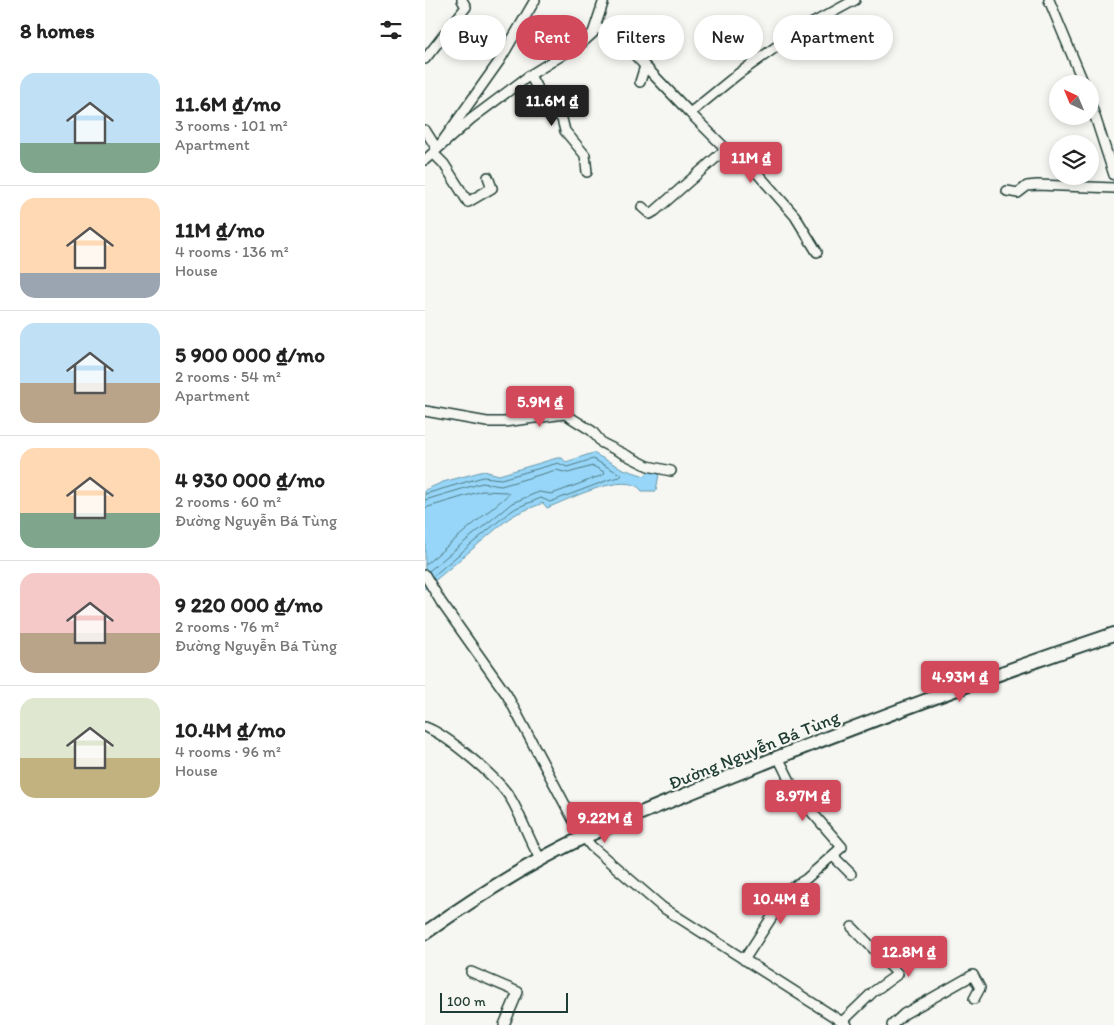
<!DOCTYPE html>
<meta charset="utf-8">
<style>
:root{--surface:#fff;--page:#f6f6f6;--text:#222;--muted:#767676;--line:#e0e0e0;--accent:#d1495b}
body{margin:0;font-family:Itim,sans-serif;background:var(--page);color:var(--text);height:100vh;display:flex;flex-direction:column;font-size:19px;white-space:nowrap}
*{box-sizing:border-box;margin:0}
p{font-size:16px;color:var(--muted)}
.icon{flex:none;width:28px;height:28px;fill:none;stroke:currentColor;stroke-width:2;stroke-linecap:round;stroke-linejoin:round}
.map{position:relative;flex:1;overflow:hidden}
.details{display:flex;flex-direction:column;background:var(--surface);width:425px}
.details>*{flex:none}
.hud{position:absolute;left:15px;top:15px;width:475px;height:45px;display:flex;gap:10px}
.needle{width:32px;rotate:316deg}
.fabs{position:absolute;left:624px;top:75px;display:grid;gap:10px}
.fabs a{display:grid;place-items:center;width:50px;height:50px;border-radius:50%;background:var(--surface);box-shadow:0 2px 8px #0003;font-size:25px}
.scale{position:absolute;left:15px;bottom:12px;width:128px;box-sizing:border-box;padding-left:5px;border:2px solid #1f3d34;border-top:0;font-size:14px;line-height:18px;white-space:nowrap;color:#1f3d34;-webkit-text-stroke:4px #f6f6f2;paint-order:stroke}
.price{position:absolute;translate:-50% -42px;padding:0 11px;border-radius:5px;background:var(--accent);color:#fff;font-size:16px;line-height:32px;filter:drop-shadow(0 1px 2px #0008)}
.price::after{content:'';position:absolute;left:50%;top:30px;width:15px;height:11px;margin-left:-8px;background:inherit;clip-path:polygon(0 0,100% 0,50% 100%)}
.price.on{background:#222;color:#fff}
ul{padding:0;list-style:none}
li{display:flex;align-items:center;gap:15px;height:125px;padding:0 20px}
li+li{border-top:1px solid var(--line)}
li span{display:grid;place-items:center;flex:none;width:140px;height:100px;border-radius:15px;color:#555}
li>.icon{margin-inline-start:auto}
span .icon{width:60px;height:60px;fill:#fffc;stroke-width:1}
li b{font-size:21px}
h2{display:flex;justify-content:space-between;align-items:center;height:60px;padding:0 20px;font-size:21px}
.pill{padding:0 18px;border-radius:22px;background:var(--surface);box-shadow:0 2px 8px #0003;font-size:18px;line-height:45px}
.pill.on{background:var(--accent);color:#fff}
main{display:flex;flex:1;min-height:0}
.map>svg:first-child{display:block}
</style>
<main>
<section class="details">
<h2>8 homes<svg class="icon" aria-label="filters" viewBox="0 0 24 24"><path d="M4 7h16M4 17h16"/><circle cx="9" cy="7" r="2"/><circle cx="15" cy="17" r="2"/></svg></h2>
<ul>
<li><span style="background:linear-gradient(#bfe0f5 70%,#7fa58c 0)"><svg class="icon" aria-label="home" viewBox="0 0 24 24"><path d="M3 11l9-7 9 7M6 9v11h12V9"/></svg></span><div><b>11.6M ₫/mo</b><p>3 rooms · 101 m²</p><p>Apartment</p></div></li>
<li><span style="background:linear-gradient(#ffd9b3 75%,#9aa5b1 0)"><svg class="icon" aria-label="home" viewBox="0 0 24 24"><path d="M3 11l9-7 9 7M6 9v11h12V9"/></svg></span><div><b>11M ₫/mo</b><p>4 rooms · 136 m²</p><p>House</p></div></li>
<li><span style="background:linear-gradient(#bfe0f5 60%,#b9a48a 0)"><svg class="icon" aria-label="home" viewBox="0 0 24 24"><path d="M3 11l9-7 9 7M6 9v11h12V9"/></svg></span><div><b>5 900 000 ₫/mo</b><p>2 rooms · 54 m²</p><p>Apartment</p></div></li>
<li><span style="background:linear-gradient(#ffd9b3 65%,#7fa58c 0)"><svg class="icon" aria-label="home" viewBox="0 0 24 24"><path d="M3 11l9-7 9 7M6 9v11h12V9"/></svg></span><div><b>4 930 000 ₫/mo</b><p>2 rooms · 60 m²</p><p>Đường Nguyễn Bá Tùng</p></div></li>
<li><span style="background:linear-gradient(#f6c9c9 60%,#b9a48a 0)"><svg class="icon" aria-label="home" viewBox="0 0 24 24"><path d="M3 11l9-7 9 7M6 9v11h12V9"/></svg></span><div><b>9 220 000 ₫/mo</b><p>2 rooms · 76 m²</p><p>Đường Nguyễn Bá Tùng</p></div></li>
<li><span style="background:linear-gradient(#dfe7d0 60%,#c2b280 0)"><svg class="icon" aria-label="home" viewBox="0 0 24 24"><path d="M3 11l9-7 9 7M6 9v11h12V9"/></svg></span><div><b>10.4M ₫/mo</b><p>4 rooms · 96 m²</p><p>House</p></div></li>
</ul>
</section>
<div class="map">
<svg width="689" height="1025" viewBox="0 0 689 1025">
<rect width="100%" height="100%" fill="#f6f6f2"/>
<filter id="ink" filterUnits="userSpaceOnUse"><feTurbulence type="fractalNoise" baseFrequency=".02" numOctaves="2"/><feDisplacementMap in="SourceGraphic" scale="10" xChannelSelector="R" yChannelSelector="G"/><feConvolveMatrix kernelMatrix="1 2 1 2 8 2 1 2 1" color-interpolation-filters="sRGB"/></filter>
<g filter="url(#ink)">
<path fill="#97d6f8" stroke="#6799aa" d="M168,453L198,469L220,476L224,471L234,474L231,491H217C202,469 143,500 122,508L118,503L93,513L83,519L0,589V490L18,482L59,471L74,475L132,458H137L141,462Z"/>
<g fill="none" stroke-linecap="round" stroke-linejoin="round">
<path stroke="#4f7a82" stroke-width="1" d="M0,494L58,477L76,479L133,463L142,467L168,459L197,475L195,477L186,479L125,502L116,498L91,508L81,515L7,577
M0,500L57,483L76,486L131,470L143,473L168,466L179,472L178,475L127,494L114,492L87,503L4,571
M0,508L57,491L82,492L84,494L0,565"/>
<g stroke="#1f3d34" stroke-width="12">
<path id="minor" d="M624,0L659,84
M170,27L191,35L220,66L215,82
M0,59L41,7L37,0
M220,66L265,113L313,74L375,30L430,0
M105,75L115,94L137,119L140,131L160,155L162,172
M665,101L689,175
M265,113L300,148L325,165L370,216L392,252
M0,130L12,149L75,60L110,0
M8,153L19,164L43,202L67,188L63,177
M0,160L46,119L105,75L157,43L168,33L179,0
M582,191L593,193L602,186L612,185L689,188
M217,207L225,214L230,211L301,149
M0,411L62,422H79L140,414L167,431L177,443L223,466L246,471
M0,575L16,602L82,695L153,829L166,846L237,907L422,1025
M0,727C21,734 74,779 86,799C97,817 103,839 115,858
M408,856L426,874
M319,960L365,889L381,879L417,847L372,795L354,759
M46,972L93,992L79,1025
M417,1022L448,992L473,974L427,927
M467,1025L479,1014L548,975L555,988L549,999"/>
</g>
<g stroke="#1f3d34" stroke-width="16">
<path id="secondary" d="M0,933C51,897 102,864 159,837C333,763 510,694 689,634"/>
</g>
<use href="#minor" stroke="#f6f6f2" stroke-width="9"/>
<use href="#secondary" stroke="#f6f6f2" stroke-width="12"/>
</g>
</g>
<g text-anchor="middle" stroke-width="4.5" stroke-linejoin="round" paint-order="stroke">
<g font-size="18" fill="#1f3d34" stroke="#f6f6f2">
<text transform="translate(329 750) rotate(-22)" y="6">Đường Nguyễn Bá Tùng</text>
</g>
</g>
</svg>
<div class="fabs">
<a><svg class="needle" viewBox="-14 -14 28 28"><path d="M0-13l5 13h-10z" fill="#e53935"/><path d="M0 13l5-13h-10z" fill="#767676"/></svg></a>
<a><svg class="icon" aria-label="layers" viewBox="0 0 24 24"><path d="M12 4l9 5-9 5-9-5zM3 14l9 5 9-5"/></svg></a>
</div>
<div class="scale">100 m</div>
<b class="price on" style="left:127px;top:127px">11.6M ₫</b>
<b class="price" style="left:326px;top:184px">11M ₫</b>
<b class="price" style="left:115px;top:428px">5.9M ₫</b>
<b class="price" style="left:535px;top:703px">4.93M ₫</b>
<b class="price" style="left:378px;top:822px">8.97M ₫</b>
<b class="price" style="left:180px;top:844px">9.22M ₫</b>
<b class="price" style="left:356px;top:925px">10.4M ₫</b>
<b class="price" style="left:484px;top:978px">12.8M ₫</b>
<div class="hud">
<a class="pill">Buy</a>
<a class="pill on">Rent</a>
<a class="pill">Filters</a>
<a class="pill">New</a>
<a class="pill">Apartment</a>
</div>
</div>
</main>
